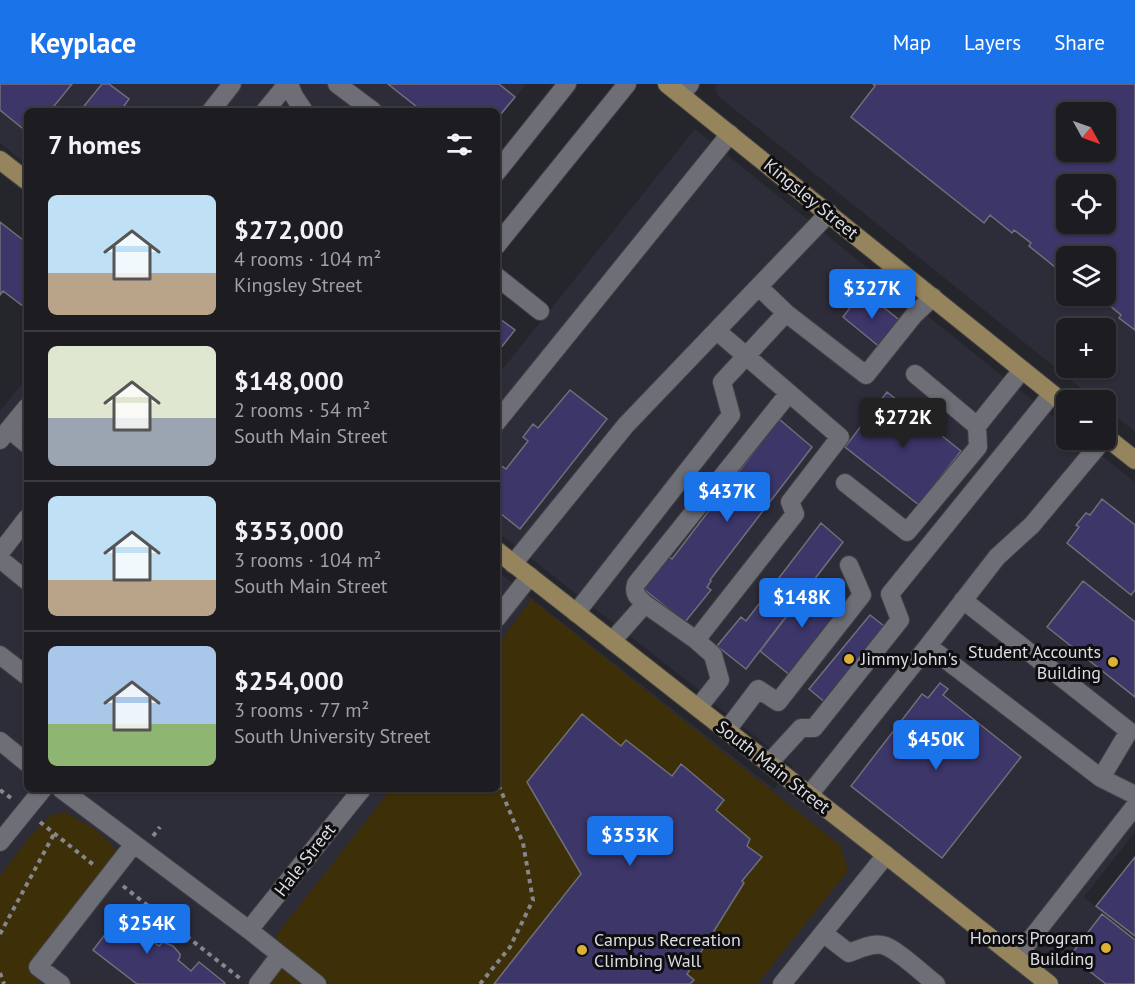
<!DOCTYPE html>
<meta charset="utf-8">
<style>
:root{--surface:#1c1c21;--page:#29292e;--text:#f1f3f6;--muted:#a0a1a5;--line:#3a3a3f;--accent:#1a73e8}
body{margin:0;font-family:"PT Sans",sans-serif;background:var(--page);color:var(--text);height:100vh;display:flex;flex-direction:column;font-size:22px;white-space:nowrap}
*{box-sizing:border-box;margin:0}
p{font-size:20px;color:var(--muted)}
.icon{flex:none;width:33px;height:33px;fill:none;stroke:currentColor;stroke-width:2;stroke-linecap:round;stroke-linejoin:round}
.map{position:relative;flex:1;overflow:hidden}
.drawer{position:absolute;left:24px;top:24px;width:476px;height:684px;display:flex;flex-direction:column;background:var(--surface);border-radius:9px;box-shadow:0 2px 4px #0004,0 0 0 2px var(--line)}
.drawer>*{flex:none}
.needle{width:39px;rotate:130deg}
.controls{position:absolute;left:1056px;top:18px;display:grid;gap:12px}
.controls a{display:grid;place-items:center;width:60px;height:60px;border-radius:9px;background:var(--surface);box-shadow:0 2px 4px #0004,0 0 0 2px var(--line);font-size:30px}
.price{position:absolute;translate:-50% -51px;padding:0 14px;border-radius:6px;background:var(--accent);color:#fff;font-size:20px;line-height:39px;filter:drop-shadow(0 2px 3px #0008)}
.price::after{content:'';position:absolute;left:50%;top:36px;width:18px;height:14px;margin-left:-9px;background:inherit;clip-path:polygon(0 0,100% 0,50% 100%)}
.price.active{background:#222;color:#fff}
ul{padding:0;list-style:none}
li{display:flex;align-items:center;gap:18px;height:150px;padding:0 24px}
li+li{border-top:2px solid var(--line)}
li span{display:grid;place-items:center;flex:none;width:168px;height:120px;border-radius:9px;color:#555}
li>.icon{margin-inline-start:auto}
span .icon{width:72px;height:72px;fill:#fffc;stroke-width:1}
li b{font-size:26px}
h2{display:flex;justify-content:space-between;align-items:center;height:72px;padding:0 24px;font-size:26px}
header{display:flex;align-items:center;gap:36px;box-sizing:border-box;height:84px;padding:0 30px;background:var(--accent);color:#fff}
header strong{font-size:28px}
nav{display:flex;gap:33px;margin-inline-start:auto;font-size:21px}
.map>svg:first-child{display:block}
</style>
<header>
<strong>Keyplace</strong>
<nav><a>Map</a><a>Layers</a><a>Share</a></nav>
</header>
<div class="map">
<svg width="1135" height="900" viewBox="0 0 1135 900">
<rect width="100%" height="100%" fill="#25252c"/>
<path fill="#2d2c39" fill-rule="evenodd" d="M0,0H526L497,37L496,27H27V81L0,59Z
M716,0H1135V348L1106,324V316H1096L718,12L715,4ZM1066,28H1106V68H1066ZM1066,100H1106V140H1066ZM1066,172H1106V212H1066ZM1066,244H1106V284H1066Z
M695,45L1066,343V356H1082L1135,398V748L1084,813L1135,854V900H0V327L27,293V705H496L497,487L774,705L793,683L712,618L700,607L497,448V292Z"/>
<path fill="#3d2f07" d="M531,515L841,762L848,787L757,900H267L277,850L391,705H496L497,562Z
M65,728L96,746L120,768L36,900H0V792L30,752L51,731Z"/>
<path fill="#3c3669" stroke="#706f78" stroke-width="1.5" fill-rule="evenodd" d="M0,0H72L50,27H27V48L0,26Z
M102,0H109L129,15L124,22L131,27H80Z
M388,0H499L515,13L496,36V27H422Z
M873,0H1135V246L1119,234L1121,231L1103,216L1101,219L1091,212H1106V172H1066V192L1029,162L1031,159L1014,146L1012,149L990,131L984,139L851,33L875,2ZM1066,28H1106V68H1066ZM1066,100H1106V140H1066Z
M0,138L27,159V219L24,223L3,207L0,211Z
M863,207L902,238L881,264L843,233Z
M496,232L515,246L496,270Z
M570,306L607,335L520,445L496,426V378L506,385L528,357L523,353L533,340L538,344Z
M887,308L961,367L919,421L845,363Z
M779,335L812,363L710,496L711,497L707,503L711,506L685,538L641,503L667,471L672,475Z
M1102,415L1135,441V506L1131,511L1067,459L1079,443L1076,441L1086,429L1090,431Z
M821,439L843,458L746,585L717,562L741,533L746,537Z
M1083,497L1135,538V613L1047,543Z
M813,498L845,524L791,592L760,567Z
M870,531L888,545L827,620L809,605Z
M940,599L948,605L943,611L1021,673L942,774L851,702L922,610L928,614Z
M582,630L621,662L626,656L672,692L681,680L724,716L716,726L750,755L747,762L762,773L742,797L744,799L687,890L694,896L690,900H494L581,790L527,698Z
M1135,773V852L1096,822Z
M127,822L153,842L146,852L159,862L163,858L173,862L180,870V873L178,876L191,887L199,878L225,899L224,900H137L93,866Z
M1102,830L1135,856V900H1106L1070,872Z"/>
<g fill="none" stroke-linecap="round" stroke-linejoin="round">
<g stroke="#404045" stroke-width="20">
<path id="minor" d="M289,0L294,12L304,27
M337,0L373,27
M681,11L690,0
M211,27L232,0
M265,27L287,0
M496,89L567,0
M496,162L627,0
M496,192L540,227
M759,203L786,229
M915,290L977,342
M496,339L730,50
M9,345L27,360
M0,356L27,323
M845,399L907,448L978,363L977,342L1022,286
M0,469L27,434
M0,475L27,497
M513,480L626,341L829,129
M963,516L1129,647L1101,694
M645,520C637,513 633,509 636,500L789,309
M576,529L731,331L722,298L786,229L866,291L914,231L933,213
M496,535L530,492
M696,556L795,430L790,418L840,353L717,247
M612,557L645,520L696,556L713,571L720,596L698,624
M928,562L997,473L1032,441L1103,356
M0,571L27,592
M727,646L758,605L778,618L862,511L849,481
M0,657L27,679
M769,679L801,644H814L900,536L890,510L1052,310
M61,705L249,846L317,900
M809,711L928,562L1101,694L1135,711
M0,758L43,705
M249,846L362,705
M823,849L849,869C859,865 871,859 882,861C895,863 924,891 936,900
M1016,874L1135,722
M61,900L38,883L134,760
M258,900L280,871
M782,900L886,771"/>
</g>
<g stroke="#404045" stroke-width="20">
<path id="major" d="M667,0L1066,321
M0,76L27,97
M1106,353L1135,376
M496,466L886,771L1049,900"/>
</g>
<path stroke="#86868c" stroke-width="4" stroke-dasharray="4.5 4.5" stroke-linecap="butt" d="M0,706L11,714
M40,738L95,782
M153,752L160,743
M123,802L242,896
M0,850L54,750
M0,889L4,900
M480,900L510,863L533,816L523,759L496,695"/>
<use href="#minor" stroke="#6e6e76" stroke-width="18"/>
<use href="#major" stroke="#96845c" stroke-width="18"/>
</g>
<g fill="#ddb133" stroke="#0e0e11" stroke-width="2">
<circle cx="849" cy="575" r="6"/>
<circle cx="1113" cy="578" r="6"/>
<circle cx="1106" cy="864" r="6"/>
<circle cx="582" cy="866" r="6"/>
</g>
<g text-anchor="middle" stroke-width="6" stroke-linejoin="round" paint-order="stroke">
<g font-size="18" fill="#dddde2" stroke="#0e0e11">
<text transform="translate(811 115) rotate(39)" y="6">Kingsley Street</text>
<text transform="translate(773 683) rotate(38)" y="6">South Main Street</text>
<text transform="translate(305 776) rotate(-52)" y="6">Hale Street</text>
</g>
<g font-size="18" fill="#dddde2" stroke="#0e0e11" text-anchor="end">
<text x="1101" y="574">Student Accounts<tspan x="1101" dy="21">Building</tspan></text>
<text x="861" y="581" text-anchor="start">Jimmy John's</text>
<text x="1094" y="860">Honors Program<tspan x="1094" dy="21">Building</tspan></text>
<text x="594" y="862" text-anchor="start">Campus Recreation<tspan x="594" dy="21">Climbing Wall</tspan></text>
</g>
</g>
</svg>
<div class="controls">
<a><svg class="needle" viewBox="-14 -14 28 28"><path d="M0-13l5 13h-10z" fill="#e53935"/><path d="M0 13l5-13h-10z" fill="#a0a1a5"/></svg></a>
<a><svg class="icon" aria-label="locate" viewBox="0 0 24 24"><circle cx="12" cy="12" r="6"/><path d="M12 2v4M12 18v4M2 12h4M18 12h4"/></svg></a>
<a><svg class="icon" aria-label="layers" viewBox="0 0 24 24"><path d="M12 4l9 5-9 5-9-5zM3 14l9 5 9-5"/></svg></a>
<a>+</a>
<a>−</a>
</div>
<b class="price" style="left:872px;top:236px">$327K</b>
<b class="price active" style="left:903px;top:365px">$272K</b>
<b class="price" style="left:727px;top:439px">$437K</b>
<b class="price" style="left:802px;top:545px">$148K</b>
<b class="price" style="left:936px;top:687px">$450K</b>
<b class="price" style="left:630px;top:783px">$353K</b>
<b class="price" style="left:147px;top:871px">$254K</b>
<section class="drawer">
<h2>7 homes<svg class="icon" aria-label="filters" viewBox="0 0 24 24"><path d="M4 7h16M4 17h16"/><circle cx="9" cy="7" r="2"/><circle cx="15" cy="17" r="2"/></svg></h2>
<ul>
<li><span style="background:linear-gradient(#bfe0f5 65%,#b9a48a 0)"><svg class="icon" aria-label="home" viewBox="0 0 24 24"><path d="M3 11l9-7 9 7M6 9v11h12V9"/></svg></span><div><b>$272,000</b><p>4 rooms · 104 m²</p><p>Kingsley Street</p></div></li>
<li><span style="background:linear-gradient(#dfe7d0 60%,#9aa5b1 0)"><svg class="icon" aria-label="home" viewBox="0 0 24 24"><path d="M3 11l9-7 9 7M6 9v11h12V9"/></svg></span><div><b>$148,000</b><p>2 rooms · 54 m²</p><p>South Main Street</p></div></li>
<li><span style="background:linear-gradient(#bfe0f5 70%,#b9a48a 0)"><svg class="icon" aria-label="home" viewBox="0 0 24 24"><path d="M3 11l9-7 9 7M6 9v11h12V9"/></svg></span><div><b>$353,000</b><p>3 rooms · 104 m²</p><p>South Main Street</p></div></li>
<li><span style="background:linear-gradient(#a9c7e8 65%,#8fb573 0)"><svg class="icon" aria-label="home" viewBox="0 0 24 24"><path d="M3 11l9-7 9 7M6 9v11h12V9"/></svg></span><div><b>$254,000</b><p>3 rooms · 77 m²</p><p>South University Street</p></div></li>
</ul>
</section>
</div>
